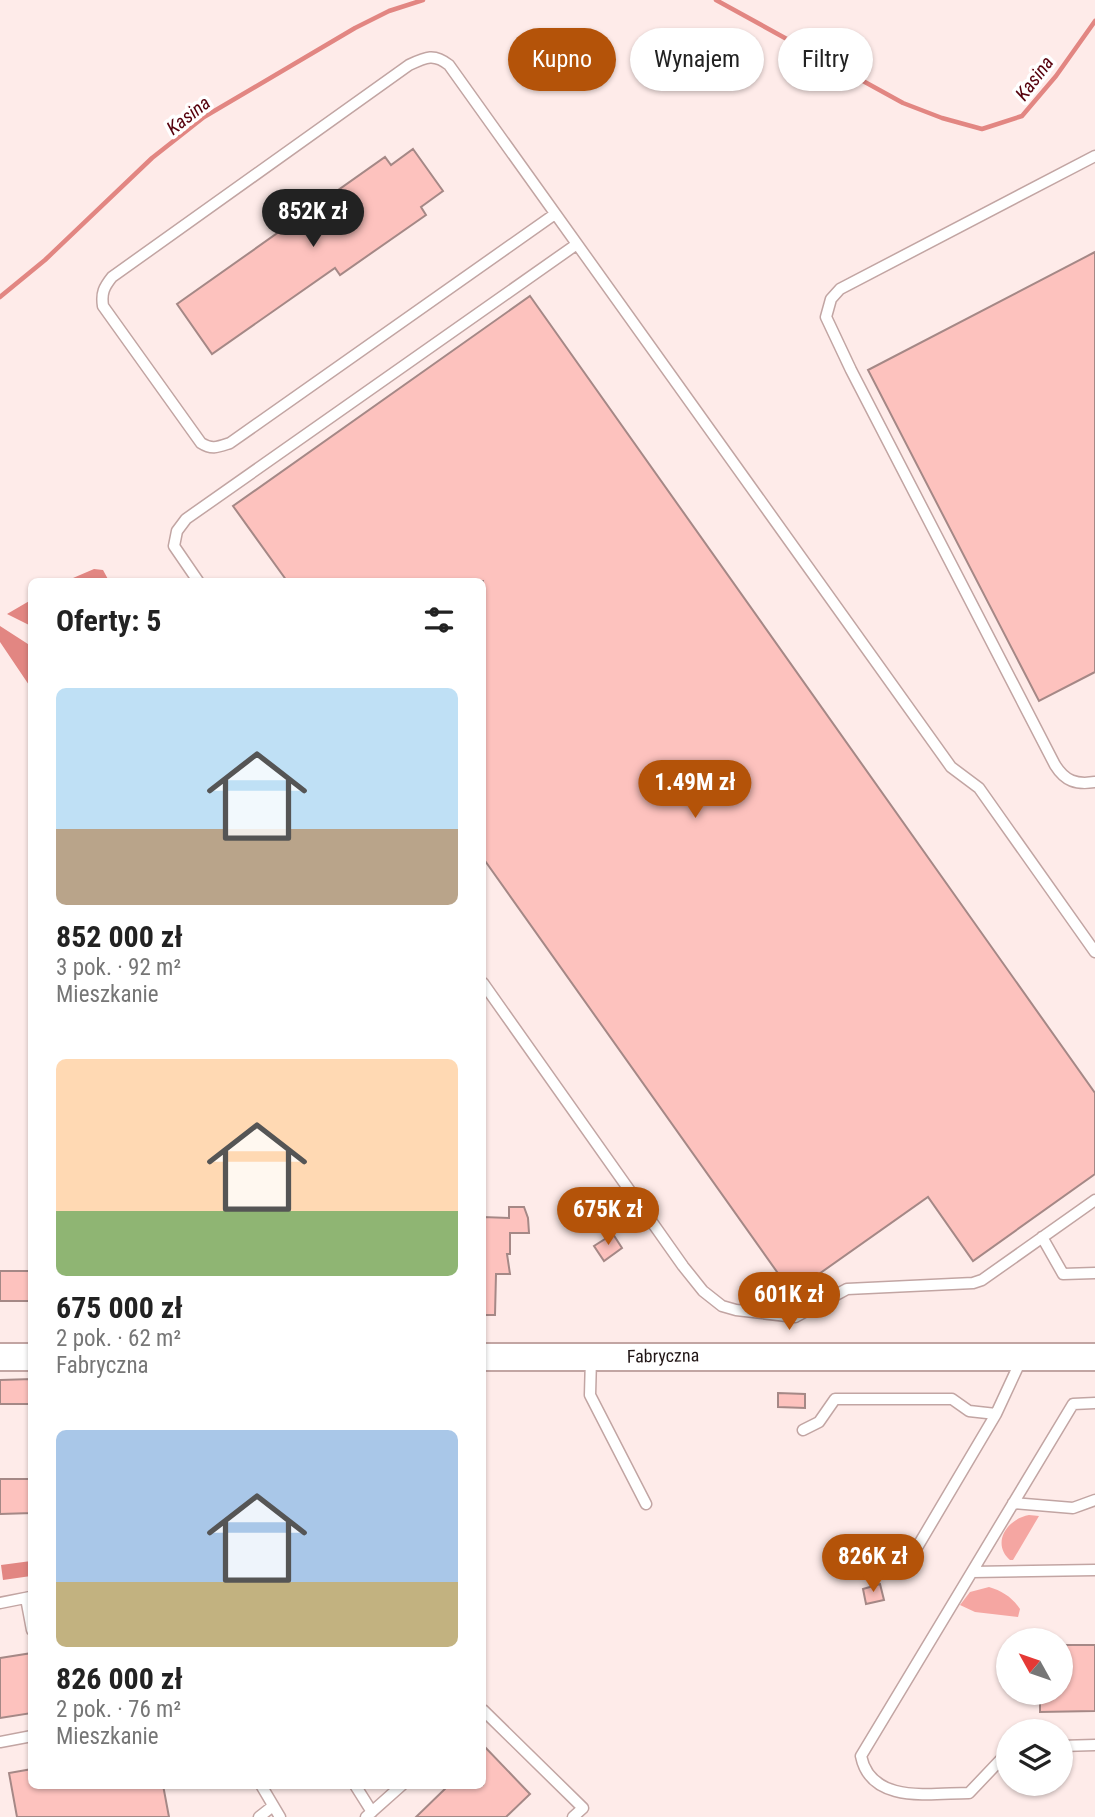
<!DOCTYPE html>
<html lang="pl">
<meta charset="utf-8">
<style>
:root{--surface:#fff;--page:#f6f6f6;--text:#222;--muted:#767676;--accent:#b45309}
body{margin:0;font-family:"Roboto Condensed",sans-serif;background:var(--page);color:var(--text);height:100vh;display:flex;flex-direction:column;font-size:26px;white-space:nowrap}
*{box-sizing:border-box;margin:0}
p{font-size:23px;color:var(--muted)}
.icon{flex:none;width:38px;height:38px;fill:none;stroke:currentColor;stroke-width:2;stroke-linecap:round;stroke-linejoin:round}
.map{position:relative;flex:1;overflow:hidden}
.panel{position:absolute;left:28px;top:578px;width:458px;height:1211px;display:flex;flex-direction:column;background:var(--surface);border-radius:10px;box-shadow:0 2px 5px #0004}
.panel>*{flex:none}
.hud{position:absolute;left:508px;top:28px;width:481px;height:63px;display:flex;gap:14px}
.needle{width:46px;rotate:310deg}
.tools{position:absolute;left:996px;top:1628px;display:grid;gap:14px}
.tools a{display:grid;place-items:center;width:77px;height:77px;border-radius:50%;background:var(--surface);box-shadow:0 2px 5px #0004;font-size:35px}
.price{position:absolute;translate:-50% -60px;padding:0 16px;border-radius:24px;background:var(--accent);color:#fff;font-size:23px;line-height:46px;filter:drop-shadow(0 2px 4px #0008)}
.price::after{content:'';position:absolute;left:50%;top:42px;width:21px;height:16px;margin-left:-10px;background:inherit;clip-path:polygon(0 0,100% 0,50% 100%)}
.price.selected{background:#222;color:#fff}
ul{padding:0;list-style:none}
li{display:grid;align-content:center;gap:14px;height:371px;padding:0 28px}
li span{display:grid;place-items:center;height:217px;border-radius:10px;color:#555}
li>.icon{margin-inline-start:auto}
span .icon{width:126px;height:126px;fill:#fffc;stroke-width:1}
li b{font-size:30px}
h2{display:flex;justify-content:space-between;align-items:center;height:84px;padding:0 28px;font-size:30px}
.tag{padding:0 24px;border-radius:32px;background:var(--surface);box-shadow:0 2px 5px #0004;font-size:24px;line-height:63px}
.tag.selected{background:var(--accent);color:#fff}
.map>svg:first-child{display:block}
</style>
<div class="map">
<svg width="1095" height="1817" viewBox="0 0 1095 1817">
<rect width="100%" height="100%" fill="#feebe9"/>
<path fill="#f5a6a2" d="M1029,1515L1039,1516L1013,1560H1010C991,1543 1007,1519 1029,1515Z
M989,1587C1002,1591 1012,1597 1020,1609L1018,1617L975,1612L960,1605L970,1592Z"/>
<path fill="#e28682" d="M94,569L103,570L109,581H66Z
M31,600V626L7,614Z
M0,626L31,646V688L0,642Z
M31,1561V1576L3,1580L1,1565Z"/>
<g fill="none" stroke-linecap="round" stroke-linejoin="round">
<path stroke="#e28682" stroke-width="4.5" d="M716,0L903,103L942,118L982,129L1022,116L1056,76L1095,21
M0,297L45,260L152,158L204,117L355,28L389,11L423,0"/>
</g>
<path fill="#fdc2be" stroke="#a58886" stroke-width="2" d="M413,149L443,191L421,207L426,215L340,275L335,268L212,354L177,304L385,157L391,165Z
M1095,252V672L1039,701L868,370Z
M530,296L1095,1093V1174L973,1261L928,1197L792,1293L483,858V581H287L233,506Z
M509,1207H524L528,1218L529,1233H510V1254H507L510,1274H496L495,1315H483V1217L509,1218Z
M613,1234L622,1248L604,1261L594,1246Z
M0,1271H32V1301H0Z
M32,1379V1404H0V1380Z
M778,1393L805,1394V1408L778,1407Z
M0,1479H32V1513L0,1514Z
M880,1584L884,1600L866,1604L863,1589Z
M1060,1645H1095V1711L1040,1712V1692H1060Z
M32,1653V1713L0,1718V1658Z
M483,1745L530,1794L506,1817H416L449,1785H483Z
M32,1769V1785H163L169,1817H17L9,1773Z"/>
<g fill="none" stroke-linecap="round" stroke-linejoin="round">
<g stroke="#c2a5a3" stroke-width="13">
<path id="lane" d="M1095,156L840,289L831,299L826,317L851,370L1055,765C1065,781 1076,785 1095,782
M555,214L230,443C218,447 212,450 201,443L103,306C101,293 104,287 112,277L409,65C426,57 434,53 449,65L951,767L979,788L1095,952
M198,581L174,546L177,531L186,519L577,244
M483,983L683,1266L703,1291L722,1306L736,1310L795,1317L847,1289L973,1283L982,1280L1095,1200
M1042,1237L1063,1274L1095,1273
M591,1358L590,1395L646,1504
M803,1430L819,1422L835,1399H952L969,1411L996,1414L1022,1358
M1013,1503L1073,1508L1095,1500
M972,1572L1095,1570
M869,1574L909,1561L996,1414
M26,1598L32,1630
M0,1603L30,1597
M483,1710L583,1808L573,1817
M0,1742L32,1736
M1060,1746L1095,1745
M1008,1752L969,1793C932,1793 871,1805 861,1756L1073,1404L1095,1403
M261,1785L280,1817
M355,1785L372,1812
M259,1817L273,1806
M366,1817L402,1785"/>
</g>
<g stroke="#c2a5a3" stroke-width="30">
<path id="secondary" d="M0,1357H32
M483,1357H1095"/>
</g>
<use href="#lane" stroke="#fff" stroke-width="10"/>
<use href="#secondary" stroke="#fff" stroke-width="26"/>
</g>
<g text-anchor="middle" stroke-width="7" stroke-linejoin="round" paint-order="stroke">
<g font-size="18" fill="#201515" stroke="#fff">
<text transform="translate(663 1356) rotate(-1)" y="6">Fabryczna</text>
</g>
<g font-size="19" font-style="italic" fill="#56000c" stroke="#fff">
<text transform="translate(1034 78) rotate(-53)" y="7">Kasina</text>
<text transform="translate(188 115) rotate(-38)" y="7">Kasina</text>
</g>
</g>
</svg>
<div class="tools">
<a><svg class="needle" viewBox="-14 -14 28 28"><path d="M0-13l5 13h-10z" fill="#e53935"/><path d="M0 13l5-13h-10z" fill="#767676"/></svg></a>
<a><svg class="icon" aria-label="layers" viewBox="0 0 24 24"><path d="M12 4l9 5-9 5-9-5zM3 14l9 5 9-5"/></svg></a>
</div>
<b class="price selected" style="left:313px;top:249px">852K zł</b>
<b class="price" style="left:695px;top:820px">1.49M zł</b>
<b class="price" style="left:608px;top:1247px">675K zł</b>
<b class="price" style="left:789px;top:1332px">601K zł</b>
<b class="price" style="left:873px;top:1594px">826K zł</b>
<div class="hud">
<a class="tag selected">Kupno</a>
<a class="tag">Wynajem</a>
<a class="tag">Filtry</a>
</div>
<section class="panel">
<h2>Oferty: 5<svg class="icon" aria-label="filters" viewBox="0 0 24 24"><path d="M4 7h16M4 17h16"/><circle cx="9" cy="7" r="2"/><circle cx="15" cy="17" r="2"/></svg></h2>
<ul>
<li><span style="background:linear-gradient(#bfe0f5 65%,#b9a48a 0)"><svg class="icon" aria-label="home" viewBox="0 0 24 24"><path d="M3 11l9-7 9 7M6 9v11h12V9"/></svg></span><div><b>852 000 zł</b><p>3 pok. · 92 m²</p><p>Mieszkanie</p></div></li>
<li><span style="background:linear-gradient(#ffd9b3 70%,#8fb573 0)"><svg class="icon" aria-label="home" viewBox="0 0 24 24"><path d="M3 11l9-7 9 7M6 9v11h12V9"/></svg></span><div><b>675 000 zł</b><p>2 pok. · 62 m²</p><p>Fabryczna</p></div></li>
<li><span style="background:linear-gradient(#a9c7e8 70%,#c2b280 0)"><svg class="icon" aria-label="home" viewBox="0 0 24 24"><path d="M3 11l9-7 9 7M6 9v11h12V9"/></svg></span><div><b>826 000 zł</b><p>2 pok. · 76 m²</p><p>Mieszkanie</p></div></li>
</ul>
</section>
</div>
